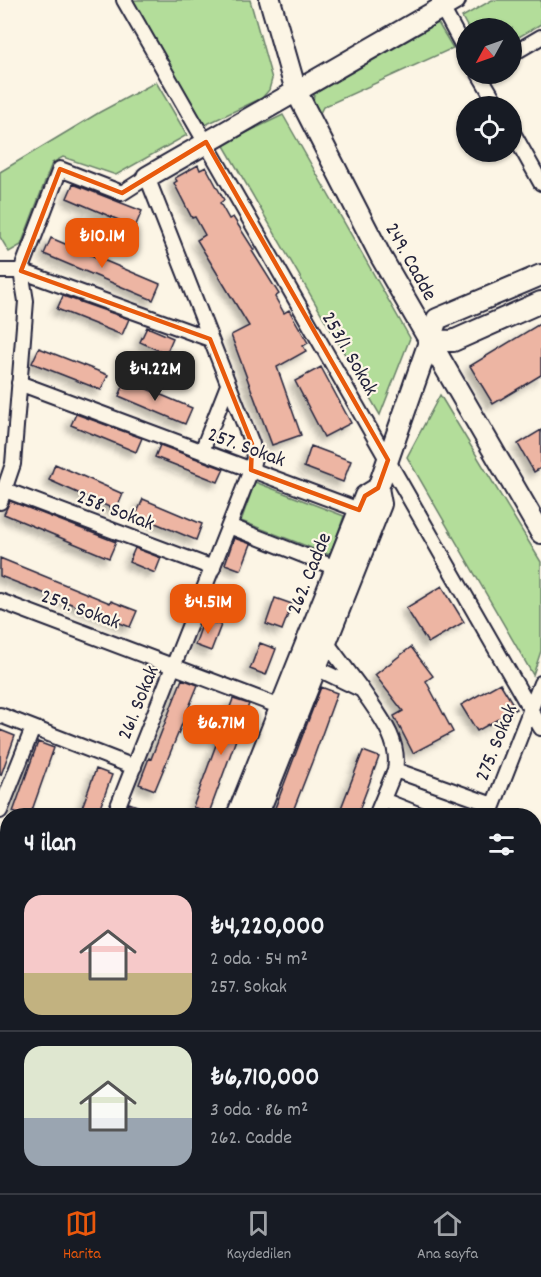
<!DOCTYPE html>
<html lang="tr">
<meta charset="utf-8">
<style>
:root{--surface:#171b24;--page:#242831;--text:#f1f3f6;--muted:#9ea1a6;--line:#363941;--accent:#ea580c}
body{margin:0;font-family:Dekko,sans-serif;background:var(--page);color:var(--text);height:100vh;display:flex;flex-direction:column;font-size:22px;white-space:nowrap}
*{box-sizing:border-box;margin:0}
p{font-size:20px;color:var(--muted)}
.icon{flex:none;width:33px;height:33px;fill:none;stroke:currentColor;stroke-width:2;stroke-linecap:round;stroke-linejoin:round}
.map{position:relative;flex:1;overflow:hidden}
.drawer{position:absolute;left:0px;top:808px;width:542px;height:386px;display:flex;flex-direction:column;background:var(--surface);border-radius:24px 24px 0 0;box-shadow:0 2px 4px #0004}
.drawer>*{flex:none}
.needle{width:39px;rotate:230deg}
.tools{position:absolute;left:456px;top:18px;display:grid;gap:12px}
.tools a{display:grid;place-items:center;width:66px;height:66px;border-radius:50%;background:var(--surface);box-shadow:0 2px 4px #0004;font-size:30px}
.price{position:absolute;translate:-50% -51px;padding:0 14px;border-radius:12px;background:var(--accent);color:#fff;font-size:20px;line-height:39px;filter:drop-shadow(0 2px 3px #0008)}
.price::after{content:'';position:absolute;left:50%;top:36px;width:18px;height:14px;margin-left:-9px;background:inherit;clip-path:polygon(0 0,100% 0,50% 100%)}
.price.on{background:#222;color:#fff}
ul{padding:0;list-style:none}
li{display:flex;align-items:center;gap:18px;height:150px;padding:0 24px}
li+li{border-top:2px solid var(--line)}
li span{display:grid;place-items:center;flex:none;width:168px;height:120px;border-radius:18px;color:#555}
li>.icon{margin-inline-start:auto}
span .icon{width:72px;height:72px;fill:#fffc;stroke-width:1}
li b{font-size:26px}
h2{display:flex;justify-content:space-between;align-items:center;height:72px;padding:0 24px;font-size:26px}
.tab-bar{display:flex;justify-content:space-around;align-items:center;height:84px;border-top:2px solid var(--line);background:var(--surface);font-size:16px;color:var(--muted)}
.tab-bar a{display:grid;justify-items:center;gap:3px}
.tab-bar .on{color:var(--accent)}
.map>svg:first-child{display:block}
</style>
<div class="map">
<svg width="541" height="1193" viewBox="0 0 541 1193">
<defs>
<filter id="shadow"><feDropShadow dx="-5" dy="5" stdDeviation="3" flood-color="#0004"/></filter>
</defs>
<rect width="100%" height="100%" fill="#fcf5e5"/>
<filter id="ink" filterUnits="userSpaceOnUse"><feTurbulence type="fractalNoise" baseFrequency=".0167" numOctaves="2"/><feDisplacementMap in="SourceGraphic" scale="12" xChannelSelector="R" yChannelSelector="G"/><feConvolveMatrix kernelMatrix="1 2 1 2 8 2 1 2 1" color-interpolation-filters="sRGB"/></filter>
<g filter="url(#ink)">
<path fill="#f8e2d1" d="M124,1187V1186L333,1187L331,1193H122Z"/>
<path fill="#b3dd9a" stroke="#6a806a" stroke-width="1.5" d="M130,0H250L272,79L269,90L262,98L205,125Z
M492,0H541V24L512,41V28H468L462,17Z
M438,23L453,48L323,107L319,115L313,103L314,94Z
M156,82L187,135L116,175L63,157L52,163L21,245L9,252L0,237V172L100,112Z
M283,115L410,338L380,415L223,144Z
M440,395L541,562V651L533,675L407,457Z
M255,482L344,516L330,555L241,521Z
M0,1127L7,1130L8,1186L74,1187L72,1193H0Z"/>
<path fill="#edb5a3" stroke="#22223b" stroke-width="1.5" filter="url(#shadow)" d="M198,165L200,170L206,167L224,200L220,203L229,219L233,217L254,250L252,251L279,294L275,297L284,313L289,310L308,343L303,346L306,351L277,367L301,435L272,445L231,335L249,326L197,240L205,235L195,217L192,218L174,183L177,181L175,178Z
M73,184L142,211L135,227L67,198Z
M51,238L160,284L153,300L44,254Z
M63,296L129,319L122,335L57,309Z
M541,323V375L493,404L470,366Z
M147,327L173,338L166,354L140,342Z
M39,348L108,375L101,390L32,363Z
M321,367L351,423L324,437L295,381Z
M126,380L192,408L185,424L119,396Z
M76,414L142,438L136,452L71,425Z
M541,430V468L534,472L518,444Z
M160,445L224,469L218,482L155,457Z
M311,446L351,461L343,482L304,467Z
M55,464L123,494L116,510L49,480Z
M143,499L202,524L196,540L136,515Z
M10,501L116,542L109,558L4,514Z
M234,538L251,544L241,570L225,564Z
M135,548L161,558L155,573L129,562Z
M0,558L110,603L111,601L137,611L130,627L0,576Z
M442,586L464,622L428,643L406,608Z
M275,598L292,604L282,630L266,624Z
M204,619L221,625L211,651L195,645Z
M260,643L276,649L266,675L250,669Z
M411,647L433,676L426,681L453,732L413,753L394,716L403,711L375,675Z
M182,679L198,685L155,790L139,784L149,758L151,759Z
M500,683L516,709L477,731L461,705Z
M321,687L337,693L312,762L291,816H272Z
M233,699L249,704L209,813L193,807Z
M0,730L15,736L1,775H0Z
M38,742L54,748L30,816H24L13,812Z
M363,751L379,757L369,784L357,816H338Z
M96,769L112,775L97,816H79Z
M129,803L161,815V816H124Z"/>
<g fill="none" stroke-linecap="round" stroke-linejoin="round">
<g stroke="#22223b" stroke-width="18">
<path id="street" d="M124,0L541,728
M439,2L466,52
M512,54L541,37
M479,74L498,106
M512,131L541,183
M0,271H21L210,339
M19,383L359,510
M202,451L228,385
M5,490L213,568
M0,502L13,464L26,301L21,271L60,169L122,193L147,177L252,444L254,458L251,470L114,816
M229,526L336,568
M0,601L281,707
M316,668L362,690L326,642
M362,690C378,714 401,740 395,770L493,805
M0,715L134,767
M383,800L423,816
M0,811L33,728
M376,816L395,770
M489,816L541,683
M0,1020L8,1023
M534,1054L541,1070
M0,1105L8,1086
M534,1111L541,1113
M430,1186L447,1193
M353,1193L356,1186"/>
</g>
<g stroke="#22223b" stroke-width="24">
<path id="secondary" d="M270,0L296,91L381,257L541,533
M147,177L455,0
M429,340L453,341L541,302
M237,816L365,496L378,488
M257,816L381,504L378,488L437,319L541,275
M87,1193L89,1186
M106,1193L109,1186"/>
</g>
<use href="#street" stroke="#fcf5e5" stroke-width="14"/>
<use href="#secondary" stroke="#fcf5e5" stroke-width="20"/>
</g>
</g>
<path fill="none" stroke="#e8590c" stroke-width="4.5" stroke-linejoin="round" d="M206,142L388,460L378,488L365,496L359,510L251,470L252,444L210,339L21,271L60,169L122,193Z"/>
<g text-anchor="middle" stroke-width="4.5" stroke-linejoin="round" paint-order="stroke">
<g font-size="21" fill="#22223b" stroke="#fcf5e5">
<text transform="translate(412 261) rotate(61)" y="7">249. Cadde</text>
<text transform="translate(351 353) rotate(60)" y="7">253/1. Sokak</text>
<text transform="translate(247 446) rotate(20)" y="7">257. Sokak</text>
<text transform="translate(116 509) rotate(21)" y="7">258. Sokak</text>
<text transform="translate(308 573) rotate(-68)" y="7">262. Cadde</text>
<text transform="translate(81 608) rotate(20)" y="7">259. Sokak</text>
<text transform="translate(137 702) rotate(-68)" y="7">261. Sokak</text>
<text transform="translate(495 742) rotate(-68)" y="7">275. Sokak</text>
</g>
</g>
</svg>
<div class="tools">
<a><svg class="needle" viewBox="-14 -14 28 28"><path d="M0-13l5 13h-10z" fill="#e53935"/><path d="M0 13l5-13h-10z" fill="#9ea1a6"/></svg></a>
<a><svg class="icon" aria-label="locate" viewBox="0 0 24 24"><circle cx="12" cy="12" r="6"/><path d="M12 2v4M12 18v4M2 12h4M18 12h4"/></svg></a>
</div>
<b class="price" style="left:102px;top:269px">₺10.1M</b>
<b class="price on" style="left:155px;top:402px">₺4.22M</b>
<b class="price" style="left:208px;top:635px">₺4.51M</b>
<b class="price" style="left:221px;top:756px">₺6.71M</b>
<section class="drawer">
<h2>4 ilan<svg class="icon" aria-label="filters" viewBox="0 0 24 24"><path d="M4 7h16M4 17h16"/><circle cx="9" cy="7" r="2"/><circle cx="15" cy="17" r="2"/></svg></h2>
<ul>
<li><span style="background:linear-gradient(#f6c9c9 65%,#c2b280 0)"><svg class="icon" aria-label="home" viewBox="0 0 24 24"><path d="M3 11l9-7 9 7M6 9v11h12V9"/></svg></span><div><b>₺4,220,000</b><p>2 oda · 54 m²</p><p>257. Sokak</p></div></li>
<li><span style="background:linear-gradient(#dfe7d0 60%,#9aa5b1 0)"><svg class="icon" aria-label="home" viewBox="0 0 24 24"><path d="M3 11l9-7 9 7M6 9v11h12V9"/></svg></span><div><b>₺6,710,000</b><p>3 oda · 86 m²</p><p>262. Cadde</p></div></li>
</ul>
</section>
</div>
<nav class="tab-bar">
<a class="on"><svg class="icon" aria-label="map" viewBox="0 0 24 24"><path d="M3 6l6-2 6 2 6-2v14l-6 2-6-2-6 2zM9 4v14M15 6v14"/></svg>Harita</a>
<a><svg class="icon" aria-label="saved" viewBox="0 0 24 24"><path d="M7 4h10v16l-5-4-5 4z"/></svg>Kaydedilen</a>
<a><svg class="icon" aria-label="home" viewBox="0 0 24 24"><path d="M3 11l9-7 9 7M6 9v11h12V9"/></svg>Ana sayfa</a>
</nav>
